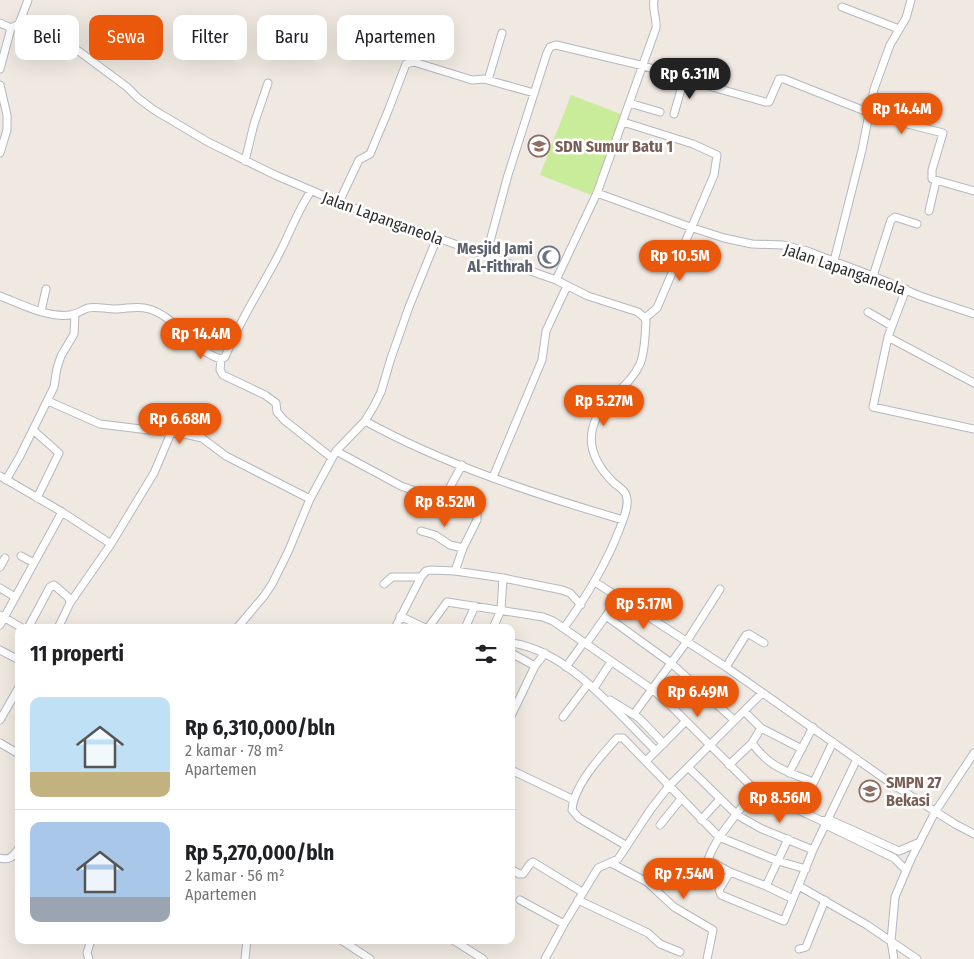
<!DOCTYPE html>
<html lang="id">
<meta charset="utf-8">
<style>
:root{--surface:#fff;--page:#f6f6f6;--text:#202124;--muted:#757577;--line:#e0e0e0;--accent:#ea580c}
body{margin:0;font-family:"Fira Sans Condensed",sans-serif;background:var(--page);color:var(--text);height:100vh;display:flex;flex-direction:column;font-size:19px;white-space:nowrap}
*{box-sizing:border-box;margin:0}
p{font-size:16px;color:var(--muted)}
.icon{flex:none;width:28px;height:28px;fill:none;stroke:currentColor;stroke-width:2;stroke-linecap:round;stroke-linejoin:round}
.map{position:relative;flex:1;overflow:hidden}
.side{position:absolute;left:15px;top:624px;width:500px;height:320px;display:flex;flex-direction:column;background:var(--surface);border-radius:10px;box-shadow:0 5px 20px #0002}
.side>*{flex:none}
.top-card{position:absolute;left:15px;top:15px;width:500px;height:45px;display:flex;gap:10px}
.price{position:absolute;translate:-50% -42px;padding:0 11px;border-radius:18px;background:var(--accent);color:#fff;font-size:16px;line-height:32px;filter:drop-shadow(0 1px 2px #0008)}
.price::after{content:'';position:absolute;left:50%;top:30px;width:15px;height:11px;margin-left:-8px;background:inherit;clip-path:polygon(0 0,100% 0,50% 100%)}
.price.active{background:#222;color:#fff}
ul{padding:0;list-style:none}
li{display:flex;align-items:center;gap:15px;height:125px;padding:0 15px}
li+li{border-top:1px solid var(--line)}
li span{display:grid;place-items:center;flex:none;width:140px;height:100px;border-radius:10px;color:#555}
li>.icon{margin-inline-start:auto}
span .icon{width:60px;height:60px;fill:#fffc;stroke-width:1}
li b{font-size:21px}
h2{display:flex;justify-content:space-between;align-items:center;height:60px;padding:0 15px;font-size:21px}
.pill{padding:0 18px;border-radius:10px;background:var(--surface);box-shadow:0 5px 20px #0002;font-size:18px;line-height:45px}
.pill.active{background:var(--accent);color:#fff}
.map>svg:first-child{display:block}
</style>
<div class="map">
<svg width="974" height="959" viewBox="0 0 974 959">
<rect width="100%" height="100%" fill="#efe9e1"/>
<path fill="#c9ec9a" d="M571,95L623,115L591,195L540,175Z"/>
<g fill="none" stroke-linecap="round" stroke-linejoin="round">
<g stroke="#b4b7c1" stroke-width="9">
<path id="minor" d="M842,7L899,29
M0,23L11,28L19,24L34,27L50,33L80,52L127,87L138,98L154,110L208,142L275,175L348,206L556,280L597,193L690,227L724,238L752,244L783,245L807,251L873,276L920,296L974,314
M19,24L28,0
M0,69L11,28
M488,80L502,33
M0,85L7,115V130L0,153
M629,103L660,112
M674,114L684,79
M623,122L693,144L717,155L714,175L657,308L645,318
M245,161L254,124L268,83
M597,193L656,28C657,18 652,10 654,0
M339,202L359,160L370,154L388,111L406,64L414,62L472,80L484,79L534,93
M929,211L936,181
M486,256L508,175L547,53L550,47L556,45L644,66L684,79L765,102H769L779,79H784L880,117L943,133L932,170V179L974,191
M834,261L862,150L874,89L890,45L906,18L911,0
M873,276L891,220L895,217L917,224
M556,280L588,296L638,312L645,318L646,322C645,335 645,352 640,364C629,389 600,400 593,427C587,448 598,467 613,482C617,486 624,489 626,495C630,505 623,519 620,528C606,565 587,596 564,628
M0,296C21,304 47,318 70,315C77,314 82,310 88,308C96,306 106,309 115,309C127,309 137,305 149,309C177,317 194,352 221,359L225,357C240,319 263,286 281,250C291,230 298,210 311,191
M41,311L46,289
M868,312L892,326L888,337L974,383
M892,326L906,289
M888,337L873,407L974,429
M221,359L220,370L223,375L265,395L276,403L277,412L284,420L332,458
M48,401L100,424L189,435L202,438L226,456L310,499
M365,421C445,465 535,494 623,520
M33,430L59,453L37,498
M336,451L401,486L477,513V520L463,548L455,571
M0,476L62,512L111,544
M493,477L542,360L546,331L567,286
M6,480L20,456L54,387L57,368L61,356L74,334L75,314
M443,500L462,465
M421,531L435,535L450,545L463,548
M21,556L34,563
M0,567L5,558
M595,582L726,667L892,784L955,824L974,834
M384,584L392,577H421L426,571L431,570L455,571L503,578L562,590L570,593L581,605
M0,588L15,597
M618,597L606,616L671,663L734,720
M70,603L111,544L154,473L171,433
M0,615L22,628
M400,616L425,628
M0,625L62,512
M28,628L50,587L54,585L69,598L70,603L58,628
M237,628L264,596L272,584L288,552L310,499L336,451L365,421L374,406L381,392L391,358L409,307L437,238
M395,628L421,577
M428,628L447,602L543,617L553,621L653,690L673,708L755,790L822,821
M465,628L475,606
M493,628L501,610L503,578
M511,643C568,650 617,713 656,751
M586,644L606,616
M0,650L19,660
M511,653L535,666
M566,667L584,642
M726,667L746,635L749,634L764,643
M594,688L611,662
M610,700L639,718L664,744
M744,711L761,728L802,749
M634,714L685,644L720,589
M511,716L535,666L545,653
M563,717L588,684
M0,720L19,687
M0,743L19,754
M752,743C770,768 786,771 813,782
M646,761L686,721
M729,765L752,743L761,728
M688,767L737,815L762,829L813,850
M511,770L574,800
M789,773L813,727
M755,790C740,811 716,836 708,860L730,872L766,886L793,899
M800,811L833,742
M701,820L720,799
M660,825L681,799
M627,846L579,818L572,810C574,785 601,756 617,738H623L719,837L778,861L806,869
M0,858C10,861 13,856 19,848
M611,863L647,882L674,907L713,930L707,959
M511,869L519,874H523L530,864L533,862L582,892
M906,870L894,858L826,825L822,821L828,819L899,851L920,842
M730,872L719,890L721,895L784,921L813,850L857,759
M766,886L788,839
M799,886L867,925L917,959
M520,900L564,924
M578,900L648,933L660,944L680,952
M341,940L370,959
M453,940L483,959
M799,949L806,947L825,900
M89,959L87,953L91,940
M245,959L247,940
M545,959L564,924L598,868L618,859L651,809L669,786L762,693
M894,959L891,941L895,897L911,859L935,812L974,753"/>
</g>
<use href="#minor" stroke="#fff" stroke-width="7"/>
</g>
<defs>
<g id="school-ring" transform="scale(1.125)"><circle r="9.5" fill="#fff" stroke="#8d6e63" stroke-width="1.5"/><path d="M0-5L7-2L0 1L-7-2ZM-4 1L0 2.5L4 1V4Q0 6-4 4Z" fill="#8d6e63"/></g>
<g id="mosque-ring" transform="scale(1.125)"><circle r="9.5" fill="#fff" stroke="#6b7280" stroke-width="1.5"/><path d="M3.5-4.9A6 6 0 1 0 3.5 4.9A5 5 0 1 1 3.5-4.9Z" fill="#6b7280"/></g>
</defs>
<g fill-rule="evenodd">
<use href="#school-ring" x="539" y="146"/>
<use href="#mosque-ring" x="549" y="257"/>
<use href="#school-ring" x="870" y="791"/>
</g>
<g text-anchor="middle" stroke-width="5" stroke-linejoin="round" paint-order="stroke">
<g font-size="16" font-weight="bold" fill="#785e54" stroke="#fff" text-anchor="start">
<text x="555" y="152">SDN Sumur Batu 1</text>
<text x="886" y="788">SMPN 27<tspan x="886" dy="18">Bekasi</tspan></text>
</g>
<g font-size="16" fill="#2e2e2e" stroke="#fff">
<text transform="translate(383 218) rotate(20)" y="6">Jalan Lapanganeola</text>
<text transform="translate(845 269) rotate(19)" y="6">Jalan Lapanganeola</text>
</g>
<g font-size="16" font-weight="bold" fill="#5b616d" stroke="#fff" text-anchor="end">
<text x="533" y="254">Mesjid Jami<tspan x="533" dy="18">Al-Fithrah</tspan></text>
</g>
</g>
</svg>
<b class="price active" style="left:690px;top:100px">Rp 6.31M</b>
<b class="price" style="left:902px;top:135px">Rp 14.4M</b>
<b class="price" style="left:680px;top:282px">Rp 10.5M</b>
<b class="price" style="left:201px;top:360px">Rp 14.4M</b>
<b class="price" style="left:604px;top:427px">Rp 5.27M</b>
<b class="price" style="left:180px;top:445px">Rp 6.68M</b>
<b class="price" style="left:445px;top:528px">Rp 8.52M</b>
<b class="price" style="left:644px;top:630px">Rp 5.17M</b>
<b class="price" style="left:698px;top:718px">Rp 6.49M</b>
<b class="price" style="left:780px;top:824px">Rp 8.56M</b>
<b class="price" style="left:684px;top:900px">Rp 7.54M</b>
<div class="top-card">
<a class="pill">Beli</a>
<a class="pill active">Sewa</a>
<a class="pill">Filter</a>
<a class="pill">Baru</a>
<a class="pill">Apartemen</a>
</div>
<section class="side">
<h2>11 properti<svg class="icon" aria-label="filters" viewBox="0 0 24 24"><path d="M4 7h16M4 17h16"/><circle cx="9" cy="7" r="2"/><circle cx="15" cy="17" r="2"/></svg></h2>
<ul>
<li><span style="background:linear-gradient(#bfe0f5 75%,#c2b280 0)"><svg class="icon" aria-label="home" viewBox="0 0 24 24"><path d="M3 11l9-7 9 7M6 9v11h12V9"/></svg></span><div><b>Rp 6,310,000/bln</b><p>2 kamar · 78 m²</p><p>Apartemen</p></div></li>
<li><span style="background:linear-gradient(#a9c7e8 75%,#9aa5b1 0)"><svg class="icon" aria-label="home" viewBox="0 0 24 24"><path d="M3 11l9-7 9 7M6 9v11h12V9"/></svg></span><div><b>Rp 5,270,000/bln</b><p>2 kamar · 56 m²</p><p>Apartemen</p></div></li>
</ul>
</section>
</div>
